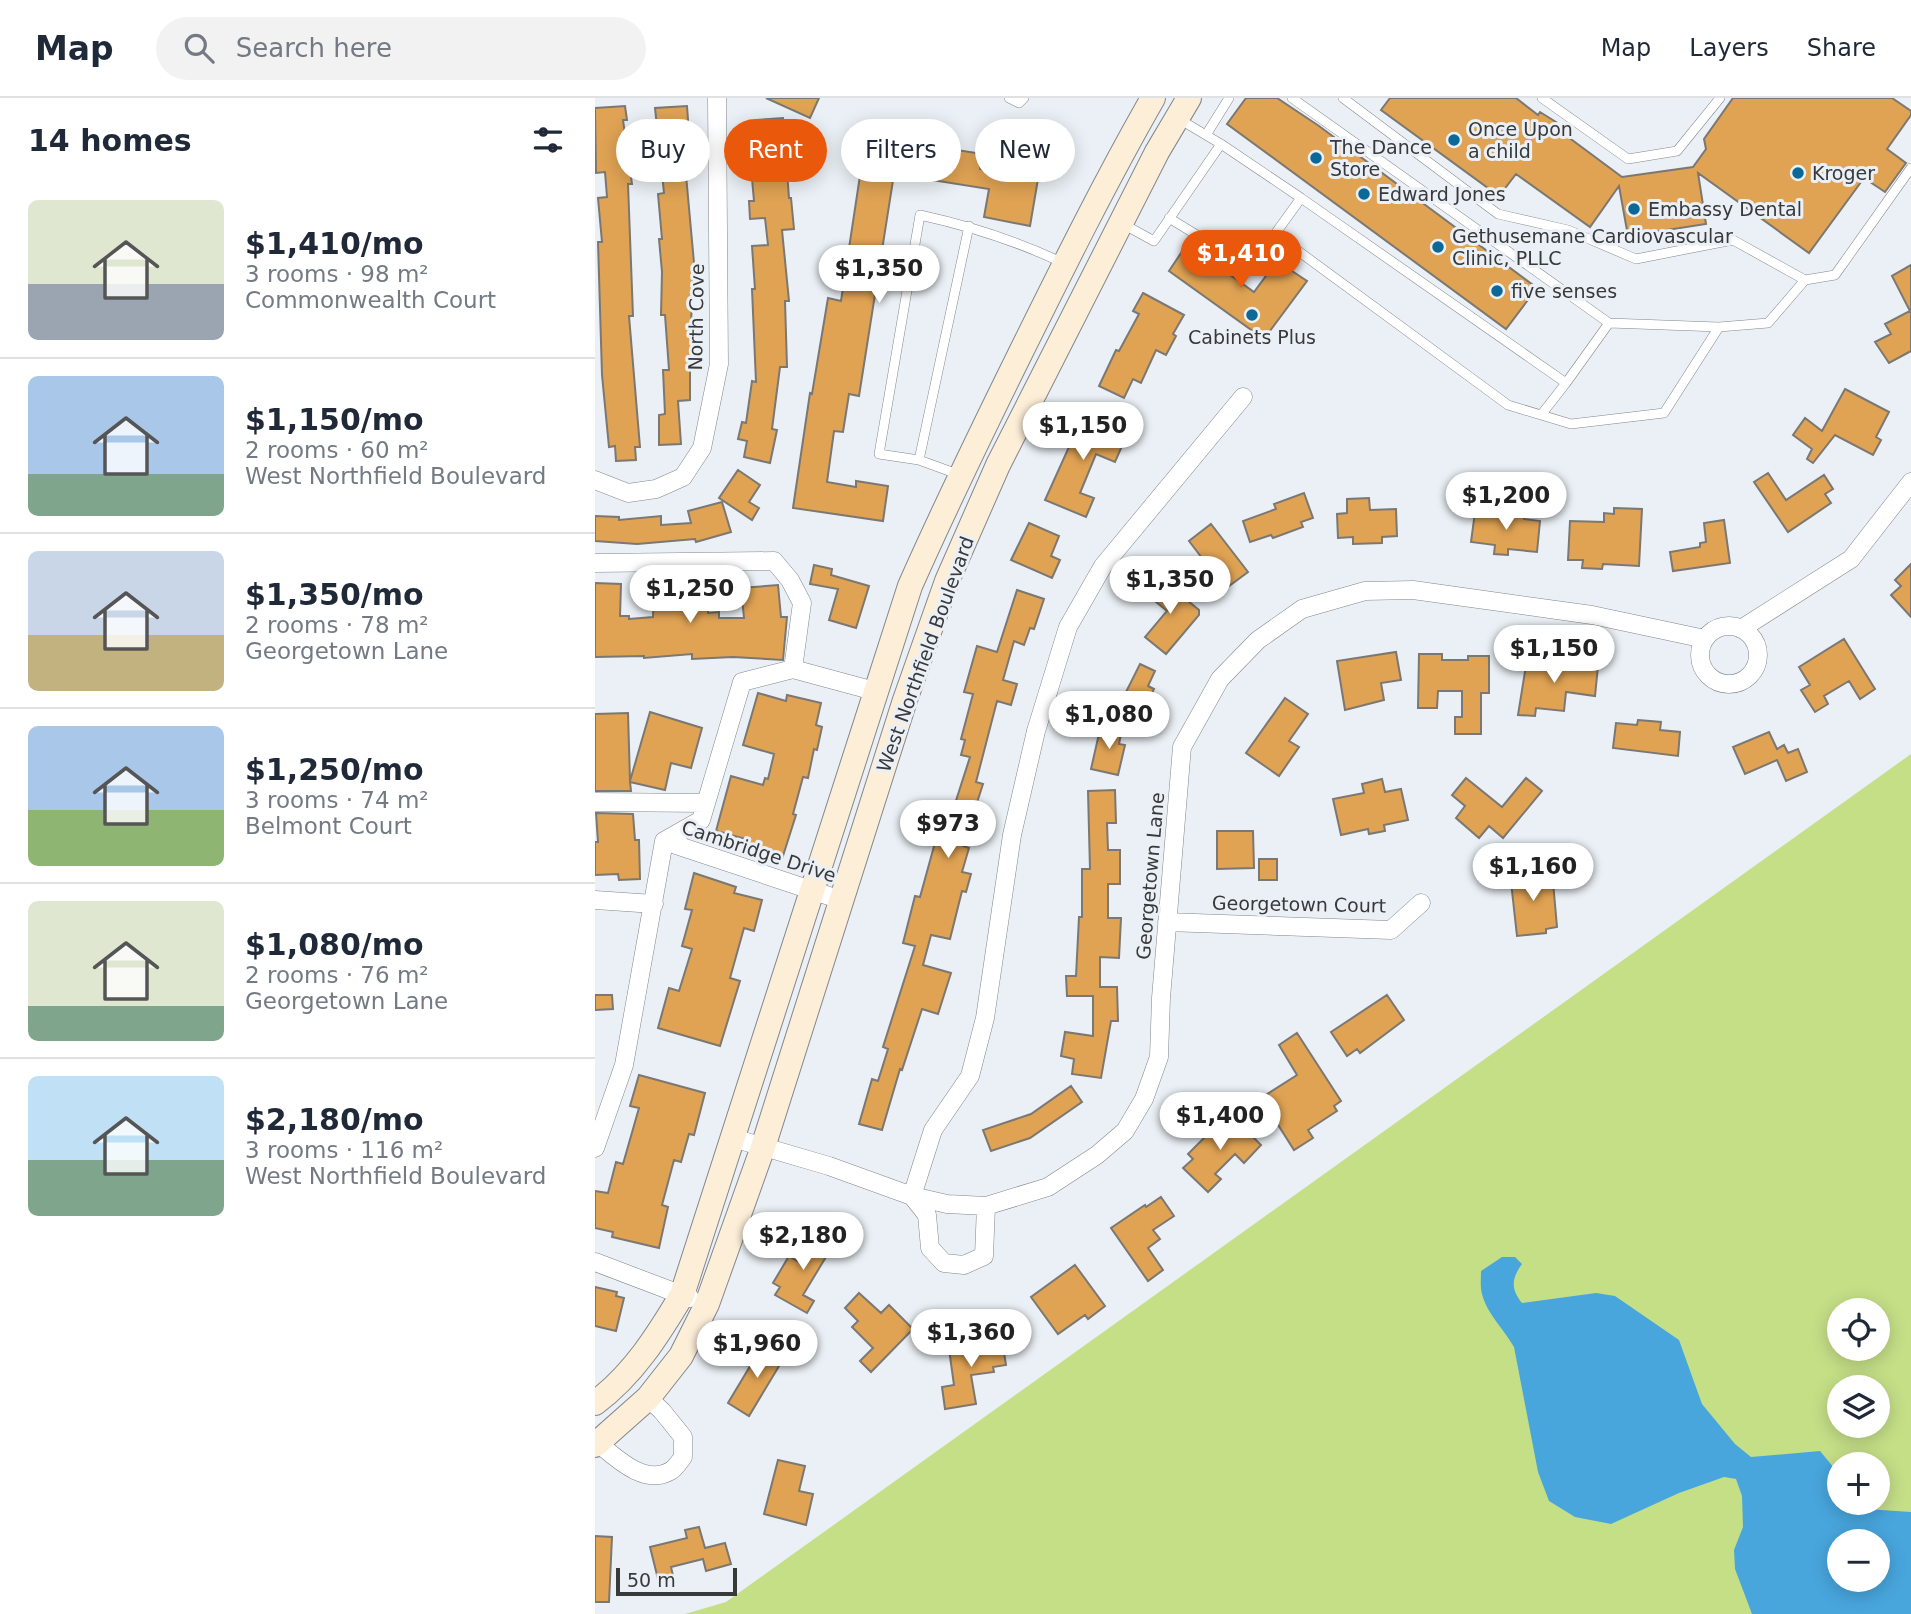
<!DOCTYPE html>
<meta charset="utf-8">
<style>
:root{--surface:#fff;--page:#f2f2f3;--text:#1f2937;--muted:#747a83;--line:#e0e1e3;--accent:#ea580c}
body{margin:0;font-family:"DejaVu Sans",sans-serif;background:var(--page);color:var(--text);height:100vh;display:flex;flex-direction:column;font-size:26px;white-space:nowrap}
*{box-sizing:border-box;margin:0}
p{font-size:23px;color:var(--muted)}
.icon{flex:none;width:38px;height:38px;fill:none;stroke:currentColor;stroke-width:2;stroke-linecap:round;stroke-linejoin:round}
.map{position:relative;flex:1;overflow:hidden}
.sheet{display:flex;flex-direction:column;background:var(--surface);width:595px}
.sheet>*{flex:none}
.hud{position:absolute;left:21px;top:21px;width:665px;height:63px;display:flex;gap:14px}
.tools{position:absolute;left:1232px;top:1200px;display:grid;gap:14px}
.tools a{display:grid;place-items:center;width:63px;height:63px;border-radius:50%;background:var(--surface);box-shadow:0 4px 18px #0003;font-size:35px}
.scale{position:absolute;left:21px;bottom:18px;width:121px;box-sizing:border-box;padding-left:7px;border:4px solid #37393b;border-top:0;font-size:19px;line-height:24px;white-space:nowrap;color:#37393b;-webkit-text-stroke:5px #eaf0f5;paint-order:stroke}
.price{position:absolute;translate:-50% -60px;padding:0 16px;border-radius:24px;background:#fff;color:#222;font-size:23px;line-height:46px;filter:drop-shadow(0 2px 4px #0008)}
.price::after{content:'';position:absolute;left:50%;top:42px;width:21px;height:16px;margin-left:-10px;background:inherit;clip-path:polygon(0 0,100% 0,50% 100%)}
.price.selected{background:var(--accent);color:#fff}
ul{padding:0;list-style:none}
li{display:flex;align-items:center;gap:21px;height:175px;padding:0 28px}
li+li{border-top:2px solid var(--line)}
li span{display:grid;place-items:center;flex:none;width:196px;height:140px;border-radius:10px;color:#555}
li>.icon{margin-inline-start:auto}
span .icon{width:84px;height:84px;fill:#fffc;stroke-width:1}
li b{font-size:30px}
h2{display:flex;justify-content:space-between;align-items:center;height:84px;padding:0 28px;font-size:30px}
.pill{padding:0 24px;border-radius:32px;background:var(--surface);box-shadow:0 4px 18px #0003;font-size:24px;line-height:63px}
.pill.selected{background:var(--accent);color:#fff}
header{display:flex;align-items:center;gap:42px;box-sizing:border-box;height:98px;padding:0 35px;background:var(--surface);border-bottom:2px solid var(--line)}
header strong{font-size:33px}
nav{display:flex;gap:38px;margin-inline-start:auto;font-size:24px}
.search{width:490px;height:63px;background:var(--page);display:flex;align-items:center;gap:18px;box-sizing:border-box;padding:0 24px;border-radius:38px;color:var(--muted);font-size:26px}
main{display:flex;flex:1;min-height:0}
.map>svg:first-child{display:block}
</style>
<header>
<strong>Map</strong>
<div class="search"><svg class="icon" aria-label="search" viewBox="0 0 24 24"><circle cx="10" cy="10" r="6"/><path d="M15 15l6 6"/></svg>Search here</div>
<nav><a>Map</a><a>Layers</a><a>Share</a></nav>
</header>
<main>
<section class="sheet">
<h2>14 homes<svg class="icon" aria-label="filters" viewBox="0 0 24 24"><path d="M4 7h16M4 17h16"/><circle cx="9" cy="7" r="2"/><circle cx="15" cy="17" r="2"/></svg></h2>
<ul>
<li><span style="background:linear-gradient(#dfe7d0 60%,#9aa5b1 0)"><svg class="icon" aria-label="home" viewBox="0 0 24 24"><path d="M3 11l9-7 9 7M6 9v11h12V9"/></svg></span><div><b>$1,410/mo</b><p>3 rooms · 98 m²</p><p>Commonwealth Court</p></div></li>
<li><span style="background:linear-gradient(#a9c7e8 70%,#7fa58c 0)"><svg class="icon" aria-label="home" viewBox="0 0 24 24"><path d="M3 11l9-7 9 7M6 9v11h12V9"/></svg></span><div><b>$1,150/mo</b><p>2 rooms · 60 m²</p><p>West Northfield Boulevard</p></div></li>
<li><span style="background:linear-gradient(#c9d6e8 60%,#c2b280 0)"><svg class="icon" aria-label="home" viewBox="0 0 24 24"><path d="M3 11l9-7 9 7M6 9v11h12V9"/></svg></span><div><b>$1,350/mo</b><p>2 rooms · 78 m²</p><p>Georgetown Lane</p></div></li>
<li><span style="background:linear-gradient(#a9c7e8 60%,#8fb573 0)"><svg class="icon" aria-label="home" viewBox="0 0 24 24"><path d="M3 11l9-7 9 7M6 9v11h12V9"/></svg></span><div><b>$1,250/mo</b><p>3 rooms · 74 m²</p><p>Belmont Court</p></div></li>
<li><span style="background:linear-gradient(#dfe7d0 75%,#7fa58c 0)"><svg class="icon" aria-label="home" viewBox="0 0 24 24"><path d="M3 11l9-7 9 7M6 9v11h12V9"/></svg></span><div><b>$1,080/mo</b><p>2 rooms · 76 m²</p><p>Georgetown Lane</p></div></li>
<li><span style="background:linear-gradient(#bfe0f5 60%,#7fa58c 0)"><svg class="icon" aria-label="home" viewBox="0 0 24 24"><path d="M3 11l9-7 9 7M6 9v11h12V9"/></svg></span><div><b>$2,180/mo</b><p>3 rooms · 116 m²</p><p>West Northfield Boulevard</p></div></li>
</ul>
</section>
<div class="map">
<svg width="1316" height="1516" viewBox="0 0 1316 1516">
<rect width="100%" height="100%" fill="#eaf0f5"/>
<path fill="#c5df87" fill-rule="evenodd" d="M1316,656V1516H90L131,1504ZM1244,1213H1283V1251H1244ZM1244,1290H1283V1328H1244ZM1244,1367H1283V1405H1244ZM1244,1444H1283V1482H1244Z"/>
<path fill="#48a6dd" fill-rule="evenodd" d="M907,1159H920L927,1166C916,1181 916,1191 927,1205L1001,1195L1020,1198L1084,1242L1107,1306L1140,1346L1156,1359L1225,1353L1244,1376V1405H1263L1271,1411L1316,1414V1516H1157L1140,1471L1139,1452L1148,1429L1147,1398L1141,1381L1129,1379L1084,1395L1016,1426L980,1419L954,1403L943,1374L919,1249C909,1231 892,1216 887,1196C885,1189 886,1180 886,1173ZM1244,1444H1283V1482H1244Z"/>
<path fill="#e0a354" stroke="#7b7772" stroke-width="2" d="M171,0H224L215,20Z
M651,0H682L724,28L942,190L911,231L632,26Z
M795,0H921L943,17L945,14L961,24L957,27L1027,79L1098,69L1111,51L1109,41L1138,0H1297L1316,13V17L1292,51L1311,65L1290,94L1269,80L1214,155L1103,75L1111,126L1033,138L1024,88L995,129L921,76L904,98L786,12Z
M30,8L32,22H28L37,86H33L38,218H34L45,349H40L41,362L21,363L20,348L14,349L7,277L3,144H7L3,100L12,99L10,74L1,75L0,10Z
M92,8L97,77H91L99,165L96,225L98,259H95V302L83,303L86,346L64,347V317L70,316L68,272H74L70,217H66L67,174L64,141H67L63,96L69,95L60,10Z
M188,20L194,100H196L199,131L187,132L194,203H190L192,269H185L177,331L182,332L175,365L149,359L152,343L143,341L147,324L151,325L157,283L161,284L157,191H160L157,148L173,147L170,120L155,121L154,103H159L155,58H159L156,34L163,33L162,22Z
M271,38L388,56L385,71L443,81L435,128L389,119L394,91L299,76L264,298L254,296L248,334L239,333L232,384L261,389V383L293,388L288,423L198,410L215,295L217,296L233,200L246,203Z
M592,146L659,194L682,163L712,183L669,241L574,173Z
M1316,167V253L1294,265L1280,244L1296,236L1290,226L1315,213L1297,178Z
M548,195L589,217L578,236L581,238L571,257L561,252L546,285L538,281L529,300L504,288L521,252L524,253L544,216L538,213Z
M1250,291L1294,314L1281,339L1286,342L1278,357L1240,337L1218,365L1212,361L1217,351L1198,337L1210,320L1227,333Z
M492,309L521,322L512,342L527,348L520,364L501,356L485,395L499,400L491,419L450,402Z
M143,372L165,387L154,404L164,410L157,422L124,400Z
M1173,375L1191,402L1229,377L1238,391L1230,396L1236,405L1193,434L1159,384Z
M709,395L718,420L706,424L708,429L678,440L676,437L655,444L648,423L681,411L679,406Z
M774,400L775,412L801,411L802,438L787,439V445L758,446V439L743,440L742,416L752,415V401Z
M127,404L136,434L101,444L100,441L42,446L0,443V418L24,419V422L66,418V427L96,425L93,413Z
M915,409L930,411L929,421L945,423L942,454L913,451V457L899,456L900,447L876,444L880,414L914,418Z
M1019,410L1047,411L1044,468L1008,466L1007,471L987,470L988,462H973L975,423L1009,424V415L1019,416Z
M1129,422L1135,465L1078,473L1075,454L1105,449V445L1111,444L1109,425Z
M434,425L464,438L456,458L465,462L457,480L416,462Z
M616,426L653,474L626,494L624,492L615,499L596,474L610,464L594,443Z
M1316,466V519L1296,497L1306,488L1300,482Z
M219,467L237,471L236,477L274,488L261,530L234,522L243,491L215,486Z
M564,479L604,512V517L571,556L550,539L572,513L550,495Z
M59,484L114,485L113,515L124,514V520H149L146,490L183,487L186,519H192L188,562L138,559L97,561V556L49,560V558L0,559V485L26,486L25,518H34V521L58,519Z
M422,492L449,501L439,531L435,530L429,547L419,543L408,582L422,586L416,607L402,603L381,684L388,686L368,748L374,750L367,774L376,776L371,794L367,793L355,841L336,837L328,867L356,875L343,916L327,911L307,972L305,971L287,1032L264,1026L277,981L283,983L293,951L288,949L320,848L308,845L320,798L325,799L341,741L348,743L375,659L366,657L370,642L366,641L378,596L369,594L382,548L402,554Z
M1249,541L1280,591L1265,601L1254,583L1229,598L1233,606L1220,614L1206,592L1215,587L1204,569Z
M801,554L806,582L786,585L789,602L750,612L742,563Z
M824,556H847V562H873V558H894V595H886V636H860V619H867V593H843L842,610H823Z
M932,561L1003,568L1000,598L971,594L969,613L941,610L940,618L923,617Z
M545,566L560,573L553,588L559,591L546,616L525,606Z
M163,595L191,603L192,597L226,605L221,627L227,629L222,652L219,651L213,680L208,679L198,716L201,717L187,761L151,751L154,742L121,733L136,678L168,687L170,680L173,681L179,656L148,647Z
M690,600L713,616L694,643L704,649L684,678L651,655Z
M55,614L107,630L96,670L76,665L70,692L35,684L36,693H0V616L33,615L35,683Z
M1043,622L1066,624L1065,632L1085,634L1083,658L1018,650L1021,625L1042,627Z
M506,627L527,631L524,646L530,647L523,677L496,671Z
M1174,634L1182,651L1189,647L1193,655L1203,651L1212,674L1191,683L1182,662L1150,676L1138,649Z
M871,680L907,709L931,680L947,693L908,740L894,728L884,740L861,720L870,708L857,697Z
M787,681L790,694L806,691L813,722L789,727L790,733L774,736L773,731L746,737L738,701L769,695L767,686Z
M520,692L521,725H512L513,752H525V786H513V820H526L524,860L505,859V889H522L523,923H516L506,980L477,976L479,961L466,958L470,934L498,938V898H472L471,878H481L484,819H487V771H495L493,693Z
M1,715L38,716L40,742H44L45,781L24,782L23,776L0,777V744H3Z
M622,733H658L659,770L622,771Z
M664,761H682V782H664Z
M949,771L950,785L958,784L962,829L951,831V835L922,838L915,775Z
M99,775L141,789L139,795L167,802L159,833L149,830L135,880L145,883L125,948L63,930L74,890L84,893L97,851L87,848L97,812L90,811Z
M0,897H17L18,911L0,912Z
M792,897L809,922L765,955L762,951L752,958L736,934Z
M702,935L746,1003L739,1008L742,1013L713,1032L718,1040L699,1052L666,1000L702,977L684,947Z
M44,977L110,995L99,1037L94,1036L86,1064L79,1062L67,1107L73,1109L64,1150L17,1139L18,1134L0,1130V1093L13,1095L21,1064L28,1066L44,1010L35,1008Z
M476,988L487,1004L435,1040L396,1053L388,1032L436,1016Z
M637,1018L666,1047L649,1065L640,1056L620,1076L626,1081L613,1094L588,1070L598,1061L593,1056L624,1025L627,1028Z
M566,1099L579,1118L558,1132L565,1141L553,1150L568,1172L553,1183L516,1130L550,1107L551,1109Z
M220,1132L240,1144L208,1197L219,1203L212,1215L180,1197L185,1189L178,1185L194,1158L202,1163Z
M480,1167L510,1208L493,1221L490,1217L463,1236L436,1199Z
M0,1189L22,1194L21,1198L29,1200L21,1233L0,1228Z
M264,1195L286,1215L294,1207L318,1231L276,1274L265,1263L278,1250L257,1229L263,1223L250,1210Z
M392,1238L393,1244L407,1242L411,1267L398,1269L399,1274L376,1277L381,1306L350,1311L347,1289L359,1287L354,1251L370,1248L369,1241Z
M169,1245L190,1258L154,1318L133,1305Z
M183,1362L210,1368L204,1393L218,1396L211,1427L169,1416Z
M104,1429L110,1450L130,1445L136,1466L111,1473L108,1461L76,1469L79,1482L64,1485L55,1449L92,1440L90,1432Z
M0,1438L17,1439L14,1504H0Z"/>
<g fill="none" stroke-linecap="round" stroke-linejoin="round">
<g stroke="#82878c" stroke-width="10">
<path id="service" d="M414,0L424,5L429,0
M697,0L1014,225L1124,229
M947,0L1033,61L1082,53L1125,0
M611,37L634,0
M626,46L706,100L680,136
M706,100L971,285L1014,225
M574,120L654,169L680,136L913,307L976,326L1069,315L1124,229L1173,225L1210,182L1138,142L1041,161L973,132L903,116L748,0
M528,126L559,143L626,46L584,21
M1210,182L1240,177L1316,70
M946,317L971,285
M324,362L374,128
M365,377L324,362L284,356L325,117C375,128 422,143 468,165"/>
</g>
<g stroke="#82878c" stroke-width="19">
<path id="minor" d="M0,382L33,395L61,391L88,379L107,350L124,266L122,0
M0,465L179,463L195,482L207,505L198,571
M1105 557a29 29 0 1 1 58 0a29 29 0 1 1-58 0Z
M1146,531L1256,461L1316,384
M0,704L111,705
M69,743L246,802
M0,802L59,806
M572,824L796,832L826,805
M138,1040L234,1068L317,1098L352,1106L391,1108L453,1089L502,1057L530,1033L549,1001L564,959L566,900L587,649L625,581L663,542L707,511L770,493L818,492L997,517L1110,541
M0,1050L29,967L69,743L106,722L147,584L198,571L283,594
M391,1108L389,1158L369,1167L349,1165L335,1150L332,1117L317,1098L338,1032L375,978L390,920L417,737L441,633L473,529L508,468L648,299
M0,1164L95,1200
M3,1345C22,1361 51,1389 77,1372C81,1369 85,1363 88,1359V1339L67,1313L53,1300"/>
</g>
<g stroke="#82878c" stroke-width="26">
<path id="secondary" d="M0,1305C38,1277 63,1237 87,1197L315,488C350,409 387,333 425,256C468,169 510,84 558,0
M0,1347L53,1300L86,1258L112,1206L168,1049L310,602L352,483L403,367L562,54L594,0"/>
</g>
<use href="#service" stroke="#fff" stroke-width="9"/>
<use href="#minor" stroke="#fff" stroke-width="18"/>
<use href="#secondary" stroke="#fdeed8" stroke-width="24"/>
</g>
<g fill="#0b6897" stroke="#eaf0f5" stroke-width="2.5">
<circle cx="859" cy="42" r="7"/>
<circle cx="721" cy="60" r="7"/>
<circle cx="1203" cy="75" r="7"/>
<circle cx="769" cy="96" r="7"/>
<circle cx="1039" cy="111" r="7"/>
<circle cx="843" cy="149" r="7"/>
<circle cx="902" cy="193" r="7"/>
<circle cx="657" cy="217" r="7"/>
</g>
<g text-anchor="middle" stroke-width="6" stroke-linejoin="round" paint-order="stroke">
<g font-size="19" fill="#37393b" stroke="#eaf0f5" text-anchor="start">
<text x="873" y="38">Once Upon<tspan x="873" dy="22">a child</tspan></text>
<text x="735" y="56">The Dance<tspan x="735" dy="22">Store</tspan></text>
<text x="1217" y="82">Kroger</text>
<text x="783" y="103">Edward Jones</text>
<text x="1053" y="118">Embassy Dental</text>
<text x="857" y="145">Gethusemane Cardiovascular<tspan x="857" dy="22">Clinic, PLLC</tspan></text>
<text x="916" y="200">five senses</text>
<text x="657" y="246" text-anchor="middle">Cabinets Plus</text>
</g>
<g font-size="19" fill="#37393b" stroke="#eaf0f5">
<text transform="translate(101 219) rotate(-89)" y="7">North Cove</text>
<text transform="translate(330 556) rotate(-70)" y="7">West Northfield Boulevard</text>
<text transform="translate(164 753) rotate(18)" y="7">Cambridge Drive</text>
<text transform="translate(555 778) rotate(-85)" y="7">Georgetown Lane</text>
<text transform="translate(704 806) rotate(1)" y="7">Georgetown Court</text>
</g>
</g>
</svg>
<div class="tools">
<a><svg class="icon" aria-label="locate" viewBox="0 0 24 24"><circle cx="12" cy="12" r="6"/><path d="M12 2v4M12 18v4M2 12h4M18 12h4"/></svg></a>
<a><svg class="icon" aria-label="layers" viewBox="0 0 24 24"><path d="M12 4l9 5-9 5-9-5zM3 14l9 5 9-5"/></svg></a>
<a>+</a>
<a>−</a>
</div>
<div class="scale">50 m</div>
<b class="price selected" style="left:646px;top:192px">$1,410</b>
<b class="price" style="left:284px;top:207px">$1,350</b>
<b class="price" style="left:488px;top:364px">$1,150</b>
<b class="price" style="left:911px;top:434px">$1,200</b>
<b class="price" style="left:575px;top:518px">$1,350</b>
<b class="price" style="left:95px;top:527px">$1,250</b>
<b class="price" style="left:959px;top:587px">$1,150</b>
<b class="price" style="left:514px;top:653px">$1,080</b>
<b class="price" style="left:353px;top:762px">$973</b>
<b class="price" style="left:938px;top:805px">$1,160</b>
<b class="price" style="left:625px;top:1054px">$1,400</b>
<b class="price" style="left:208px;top:1174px">$2,180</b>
<b class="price" style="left:376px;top:1271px">$1,360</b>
<b class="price" style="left:162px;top:1282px">$1,960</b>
<div class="hud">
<a class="pill">Buy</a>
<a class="pill selected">Rent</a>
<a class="pill">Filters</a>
<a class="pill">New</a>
</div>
</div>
</main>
